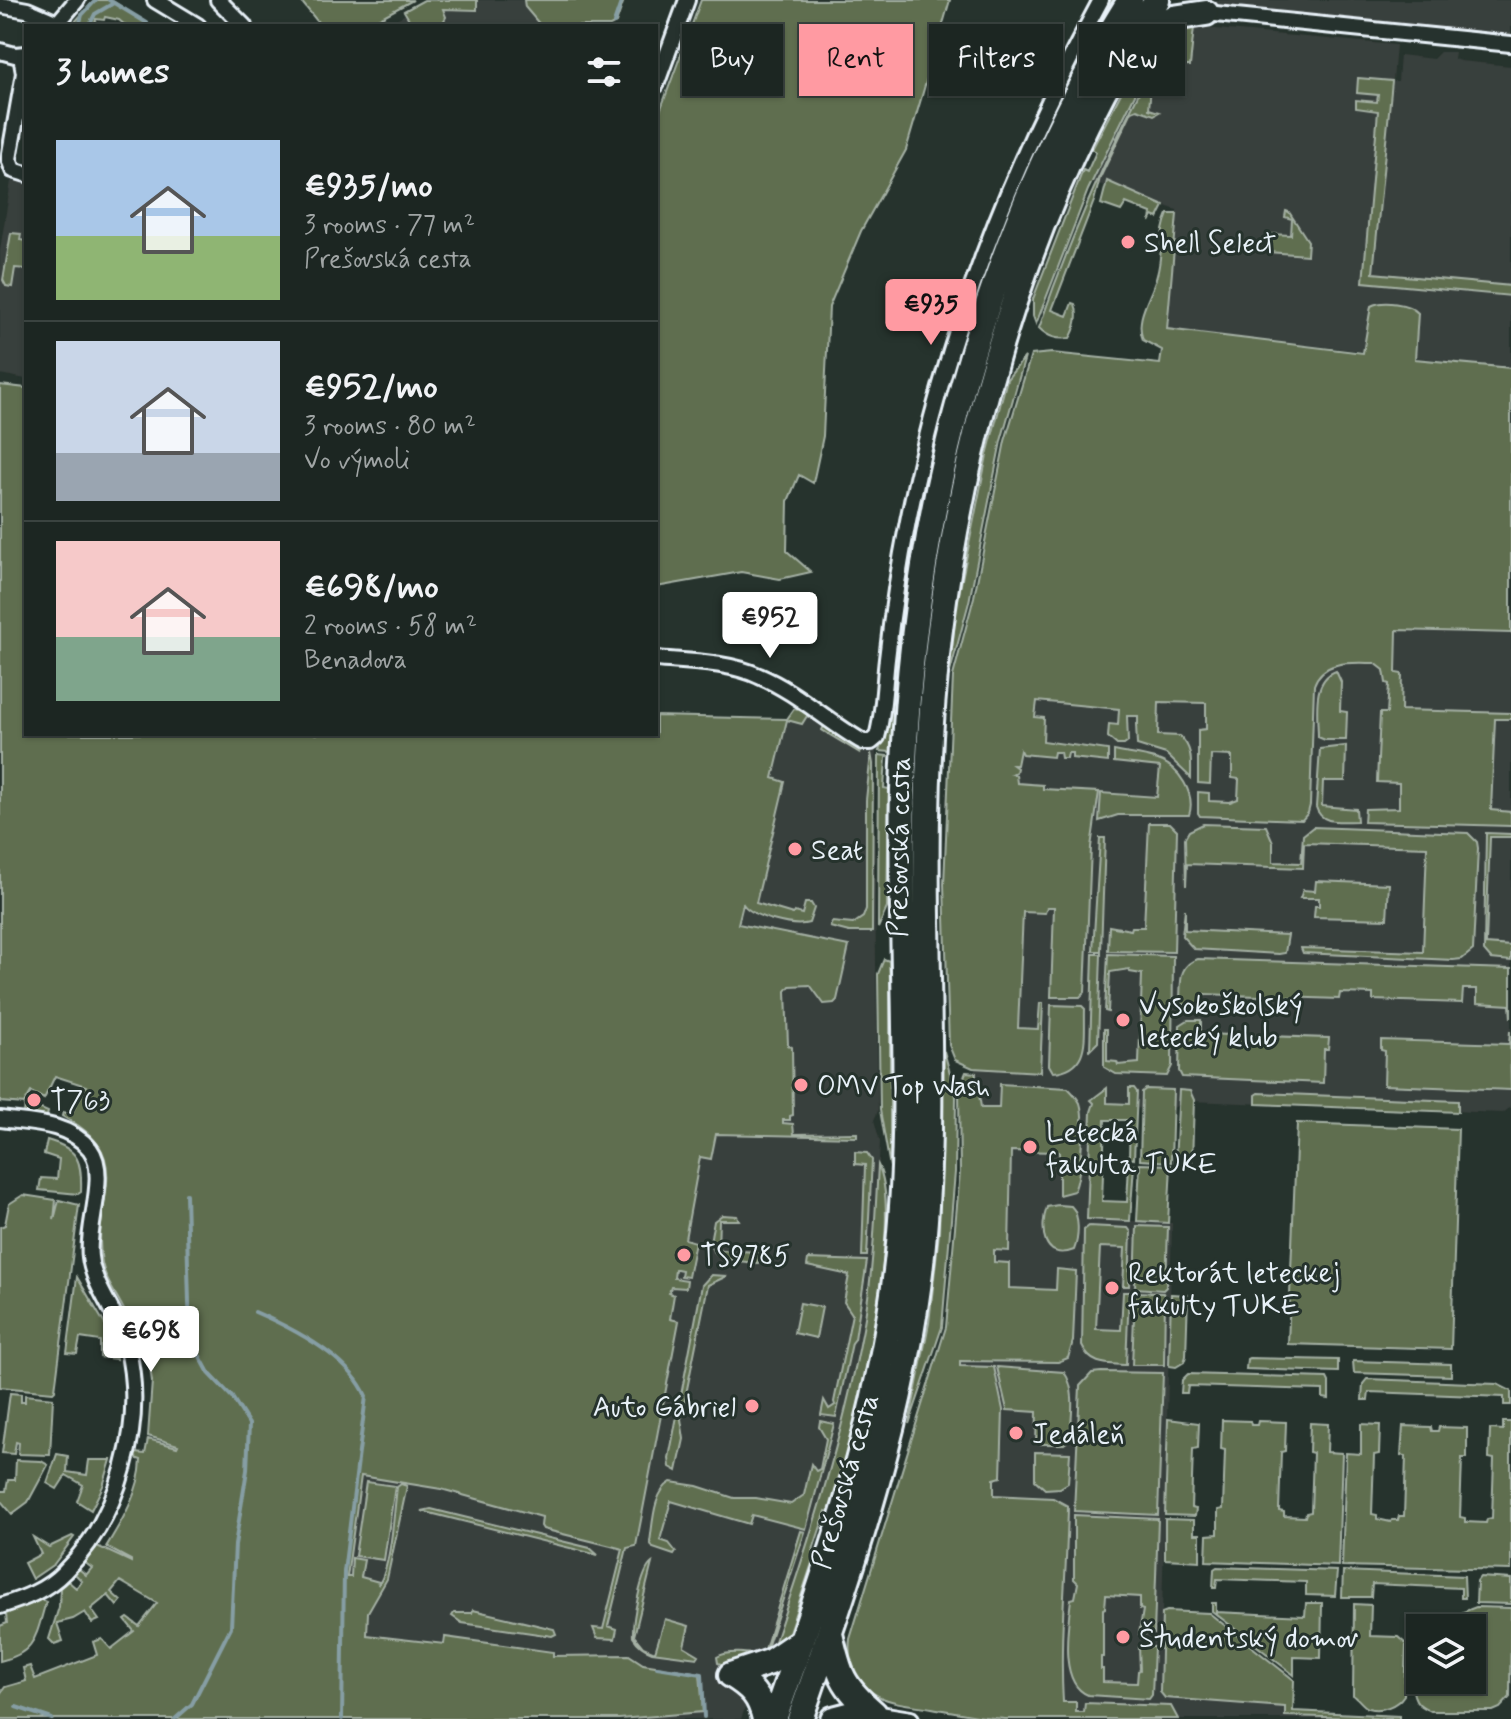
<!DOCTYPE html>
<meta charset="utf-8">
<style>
:root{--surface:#1c2622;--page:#29322f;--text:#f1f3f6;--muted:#a0a5a5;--line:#3a4340;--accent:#ff9aa2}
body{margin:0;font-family:Mynerve,sans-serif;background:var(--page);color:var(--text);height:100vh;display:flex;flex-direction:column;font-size:30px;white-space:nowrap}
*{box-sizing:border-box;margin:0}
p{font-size:26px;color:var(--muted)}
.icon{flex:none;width:44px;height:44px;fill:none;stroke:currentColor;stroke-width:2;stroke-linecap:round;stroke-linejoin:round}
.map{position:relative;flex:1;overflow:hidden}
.panel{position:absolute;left:24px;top:24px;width:634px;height:712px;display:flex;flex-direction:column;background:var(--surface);border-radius:0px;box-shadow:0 2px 6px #0004,0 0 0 2px var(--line)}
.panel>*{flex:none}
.guide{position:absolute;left:682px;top:24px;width:708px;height:72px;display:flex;gap:16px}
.fabs{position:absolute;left:1406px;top:1614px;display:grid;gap:16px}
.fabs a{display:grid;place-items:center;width:80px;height:80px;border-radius:0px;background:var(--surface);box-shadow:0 2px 6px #0004,0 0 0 2px var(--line);font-size:40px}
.price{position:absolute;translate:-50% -68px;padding:0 18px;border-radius:8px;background:#fff;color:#222;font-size:26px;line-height:52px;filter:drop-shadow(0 2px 4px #0008)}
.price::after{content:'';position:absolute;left:50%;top:48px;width:24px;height:18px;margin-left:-12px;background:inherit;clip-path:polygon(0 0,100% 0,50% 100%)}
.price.on{background:var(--accent);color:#111}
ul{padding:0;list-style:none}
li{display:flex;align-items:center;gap:24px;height:200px;padding:0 32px}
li+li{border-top:2px solid var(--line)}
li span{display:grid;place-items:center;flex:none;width:224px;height:160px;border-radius:0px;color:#555}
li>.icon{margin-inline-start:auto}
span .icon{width:96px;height:96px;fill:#fffc;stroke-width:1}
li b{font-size:34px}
h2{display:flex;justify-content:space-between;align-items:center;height:96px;padding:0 32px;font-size:34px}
.pill{padding:0 28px;border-radius:0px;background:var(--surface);box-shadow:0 2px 6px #0004,0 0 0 2px var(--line);font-size:28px;line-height:72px}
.pill.on{background:var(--accent);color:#111}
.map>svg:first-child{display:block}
</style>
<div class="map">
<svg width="1511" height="1719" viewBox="0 0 1511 1719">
<rect width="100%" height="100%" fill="#26332d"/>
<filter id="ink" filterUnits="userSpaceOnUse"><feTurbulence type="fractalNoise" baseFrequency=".0125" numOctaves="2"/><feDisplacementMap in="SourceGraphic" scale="16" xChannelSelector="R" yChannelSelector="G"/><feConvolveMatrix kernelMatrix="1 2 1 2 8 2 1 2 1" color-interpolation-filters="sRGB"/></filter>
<g filter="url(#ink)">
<path fill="#393f3c" d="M431,0H546L555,26H384Z
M1205,0H1511V37L1342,19L1332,16L1218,4Z
M1194,27L1396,45L1393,81H1398L1400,55L1433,59L1440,52H1455L1454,59L1460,61L1511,66V368L1167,329L1177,210L1093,182L1163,42L1192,44Z
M11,181L26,184V379L0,374V250Z
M1490,616H1511V1107L1503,1113L1190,1101L1167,1110L1098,1106L1093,1219L1172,1223L1160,1692L1288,1702V1716L1351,1719H1035L877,1695L862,1684L853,1669L849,1650L850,1639L855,1622L933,1446L975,1086V1067L947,858L946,808L951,714L1188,662Z
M800,700L852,736L875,740L876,753L874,810L878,1111L874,1120L880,1142L875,1235L864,1326L842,1423L815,1521L770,1656L763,1660L741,1719H485L346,1632L347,1565L361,1475L441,1489L636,1543L663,1409L666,1298L738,925L787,719Z"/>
<path fill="#5f6e4f" stroke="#a4b0a4" stroke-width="2" d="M95,0H111L147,23L145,26H126L119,20L105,17L104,20L96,19L95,26H71Z
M300,0H413L365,26H321Z
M424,0H477V10L443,9L446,17L441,26H413L404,11Z
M524,0H624L616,23L610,26H541L525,7Z
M701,0H950L906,150L861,231L829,307L823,436L813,483L799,475L788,501L787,551L811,572L780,579L741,572L656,587V122Z
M1106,0H1113C1005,171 930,406 904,606C897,654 894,703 891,752L879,751L887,727L893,653L907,567L939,408L1006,205Z
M1168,27L1088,190L1036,324L1033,316V299L1083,170L1087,172L1096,152L1092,149L1145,47Z
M1194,27L1190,66H1176V56L1167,55L1165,65H1161L1152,74L1149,109L1159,112L1154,115L1137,109L1132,111L1100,178L1094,201L1052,310L1067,316L1072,303L1075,304C1079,314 1076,329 1070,338C1057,340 1048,337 1039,328C1074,226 1118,130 1169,35L1179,29Z
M1358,78L1392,81L1373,273L1511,286V296L1363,282L1378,111L1356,108V100L1377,102L1378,95L1357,93Z
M1107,181L1164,206L1158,218L1153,216L1150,222L1151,213L1126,203L1121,211L1101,204Z
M1286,211L1289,212L1308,241L1307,255L1268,252L1270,234L1291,235L1292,219L1285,217Z
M1168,214H1177L1167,329L1363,353L1371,306C1383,300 1409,303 1418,313L1415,359L1511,368V633L1397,630L1396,673L1402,674L1401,710L1511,713V719H1495L1491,810L1511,812V826L1364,822L1365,809L1399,808V783L1377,782L1380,713H1387L1389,684L1386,683L1384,670L1375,663C1352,663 1323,659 1314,685L1310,805L1308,813L1302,820L1200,816L1198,813V792L1209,793V801L1230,802L1238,799L1239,779L1232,778V756L1211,755L1210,784L1198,783V730L1206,729V703L1159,702L1158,735L1180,736C1193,749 1191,761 1191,778L1166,754L1137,745L1136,724H1138V716H1127L1128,742L1124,745H1117L1108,737L1109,724L1118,725L1119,709L1037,701L1035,717L1044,718L1043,741L1108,750V762L1072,758V753H1068L1067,758H1061L1060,752H1054L1053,757L1022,754L1020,750L1017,765H1013L1017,768L1016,772L1012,774L1016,775L1017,783L1043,785V789L1099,792L1091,847L1085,992L1080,997H1051L1054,907H1047L1045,913L1023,912L1018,1028L1038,1029L1040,1003H1043L1040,1072L973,1068L955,1060L949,1045L944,884L953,676L974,597L1005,441L1031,355L1052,353L1160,364L1162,350L1143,340C1134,317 1152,297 1157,275C1163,254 1159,233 1168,214Z
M11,233L21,234L20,240L26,241V269L15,268L12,287L6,286L3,280Z
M1025,357L1001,441L969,602L949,676L957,604L987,455L1007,379Z
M0,385L26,388V734H656V716L787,719L794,709C815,711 845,739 864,750L860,753L822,730L824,726L807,716L802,724L787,720L773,778L785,782L756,903L793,914L794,912L802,914L805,903H811L814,908L809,923C793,928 752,917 743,904L738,924L849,946L837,1000L834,1003L824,1004L810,985L790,986L786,991L788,1045L792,1047L793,1115L790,1116V1120H783V1123L793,1124L794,1134L857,1133V1137L716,1134L711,1159L700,1157L685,1239L695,1242L688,1277L681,1276L682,1270L677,1269H675L674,1278L687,1280L686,1288L671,1287L669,1293L674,1295L670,1319L679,1321L636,1546L627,1548L608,1626L617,1629L615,1639L597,1638L593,1628L603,1629L623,1549L543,1529L541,1526L542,1517L441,1489L361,1476L347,1577H351L352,1558L364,1560L361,1577L379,1582L378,1585C391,1570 394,1510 397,1487L401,1484L407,1486L387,1579L368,1612L367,1635L444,1644L445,1637L553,1652V1656L629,1655L643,1664L700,1673L703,1712L619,1719H0V1694L5,1687L26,1681L23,1668L30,1666L35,1679L97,1655L93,1642L102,1639L111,1649L134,1631L125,1620L128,1618L139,1626L157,1603L120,1581L111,1592L121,1601L117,1606L108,1595L91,1609L99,1620L92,1623L85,1612L73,1619L57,1623L63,1641L54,1644L49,1639L59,1607L60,1588L68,1581L76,1588L82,1581L75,1574L79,1569L86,1575L92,1568L84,1562L95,1545L131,1562V1560L106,1547C122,1521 140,1492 141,1460L135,1458V1453L145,1454L148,1439L177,1447L178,1445L148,1436L152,1381L147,1347L136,1343C133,1334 130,1323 126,1314C118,1296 106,1283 102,1263C90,1199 141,1157 62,1116L63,1112L71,1114L86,1086L55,1076L44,1099L31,1092L25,1102L48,1112L47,1116L24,1114L25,1104L0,1102Z
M1336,671L1341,682L1340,711L1347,712L1346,740H1325L1318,737C1318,715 1311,680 1336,671Z
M1346,746L1345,781H1323L1322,806L1356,809L1357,821C1340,821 1321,825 1316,807L1320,749Z
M1114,751C1128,754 1144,755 1158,760C1179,767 1196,794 1189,815H1118L1099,821L1101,793L1157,797L1160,767L1114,762Z
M871,753L873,764L872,932H849L830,927L832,922L853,924L863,917L866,909V800Z
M879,755L888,756L886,758L884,788L889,789L887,908L878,928Z
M1149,823H1170L1177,830L1174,952L1108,951L1109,926L1131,930L1132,927H1144Z
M1203,824L1266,826L1273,842V862L1301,863L1303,835L1313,827L1468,833L1477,842L1478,848L1473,950L1462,959L1453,960L1303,953L1301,948L1423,952L1427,847L1304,843L1303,868L1187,864L1186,886L1185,838L1189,831Z
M1486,833L1511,834V837H1490L1486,944L1511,946V961L1491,959L1484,951Z
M1100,838H1105L1101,951H1093Z
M1316,881L1389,884L1387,919L1314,917L1315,906H1319V898H1300L1303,890L1315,891Z
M1185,909V930L1288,935L1285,953L1279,954L1194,949L1182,936Z
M1093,954H1101L1098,1042L1090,1050Z
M1108,954L1173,956L1172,1066L1167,1076L1116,1074L1104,1067V1029H1107V1061L1117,1062L1118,1065L1139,1063L1142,974L1130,972L1129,969L1110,972L1108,1012L1105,1011Z
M884,959L889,961L890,981V1167L880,1110L878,974Z
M1198,959L1511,969V1018L1510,1005L1477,1003V989H1463L1462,1003L1373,1000V994L1340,993L1339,999L1203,994L1201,1007L1181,1004L1180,1001C1181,982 1178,965 1198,959Z
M1051,1005L1082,1006L1085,1009C1084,1037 1091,1069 1053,1072L1049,1065Z
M1188,1020H1201V1034L1329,1038L1328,1049H1324L1323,1083L1182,1077L1179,1071L1180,1025Z
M1510,1031L1511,1090L1384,1085L1385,1051L1381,1050V1040L1509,1044Z
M944,1051L956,1096L955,1172L942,1327L909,1424L929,1323L939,1233Z
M966,1072L976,1073C975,1086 980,1095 981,1108H999L1000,1084L1068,1088C1073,1093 1077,1097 1080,1103C1085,1118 1081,1177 1074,1191L1059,1195V1152L1011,1151L1009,1251L994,1250V1262L1009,1263V1288L1056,1290L1057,1269L1076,1271L1073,1341L1068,1358L1058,1362L960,1361V1366L994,1367L1003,1410L1001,1477L994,1479V1495L1053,1498L1068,1506C1067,1571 1059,1636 1063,1702H1076V1712H1084L1085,1703L1171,1706L1178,1719C1121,1719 1063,1719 1005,1719C981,1718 956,1712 932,1708C914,1705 894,1704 878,1696C857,1685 847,1662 850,1639L946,1327L960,1172L959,1089Z
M1107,1088V1103L1129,1104V1088H1134L1137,1092L1134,1159L1129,1158L1130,1120H1105L1102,1201L1127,1202L1129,1165H1134L1130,1221L1087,1219L1091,1112L1094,1103L1091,1100Z
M1146,1089L1173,1090L1171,1162L1140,1160L1142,1092Z
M1179,1090L1190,1091L1194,1100L1192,1162H1175Z
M1259,1093L1458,1101V1112L1256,1104V1095Z
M1297,1123L1458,1129L1451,1349L1288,1344Z
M47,1140C79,1149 82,1161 81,1192L78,1194L39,1190L41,1178L57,1179L59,1159L44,1154Z
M855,1152L867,1153L872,1160L867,1256H862L865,1165L855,1164Z
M1140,1164L1171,1165L1168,1223L1137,1221Z
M878,1165C906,1219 852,1449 830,1512L826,1511L813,1550L816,1551L786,1641L770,1656C807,1548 842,1441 863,1329C873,1275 875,1220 878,1165Z
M23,1195L56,1200L54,1220L59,1200L79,1205L55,1390L53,1392L0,1387V1227L5,1225L9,1204Z
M1058,1205L1071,1206C1080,1214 1079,1238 1074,1250C1043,1262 1039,1229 1047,1207Z
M722,1215L737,1216L739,1220H719L718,1250L759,1252L758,1263C746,1262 716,1261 711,1247C709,1239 713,1229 714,1221Z
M1089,1226L1128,1228L1131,1232L1129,1286H1123L1125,1248L1100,1247L1096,1329L1121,1330L1123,1292H1129L1126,1365C1107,1364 1091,1366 1082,1346L1084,1230Z
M1137,1226L1168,1227L1166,1287L1163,1290L1135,1288Z
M808,1259L867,1261L855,1339L852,1343L836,1417L821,1415L824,1400L829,1409L835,1405L834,1402L852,1314L844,1302L849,1275L807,1266Z
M711,1275L727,1276L708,1285L681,1419L684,1439L677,1471L670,1467L669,1458L702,1285Z
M77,1277L107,1328L116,1359L100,1357V1341L80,1338L77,1354L67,1353Z
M1135,1292L1163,1293L1165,1297L1164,1365H1132Z
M1171,1294L1188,1295L1186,1356L1184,1362L1176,1367L1169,1366Z
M800,1303L822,1307L816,1338L794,1333Z
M1249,1358L1338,1360V1372L1246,1369L1247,1359Z
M1353,1361L1451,1364V1376L1354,1373Z
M997,1367L1064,1372C1077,1390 1071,1418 1070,1439L1064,1444H1036L1037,1412L1007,1410Z
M1101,1372L1163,1373L1158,1515L1074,1511L1080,1386L1092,1373Z
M1188,1374L1327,1378L1329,1382V1399L1323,1398V1390L1188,1386L1187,1393H1181L1182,1380Z
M1367,1379L1497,1384L1511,1391V1405H1504V1397L1369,1392L1368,1400H1362L1363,1384Z
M10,1393L21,1394V1402H25V1395L53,1398L50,1455L18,1454L19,1443L16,1442L14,1454L2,1453Z
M1168,1419L1199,1423L1198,1448L1193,1449L1191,1508L1196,1509L1195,1516L1165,1515Z
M1222,1420L1250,1421L1251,1425H1257L1258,1421L1286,1422L1285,1451L1281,1452L1279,1511L1284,1512V1516L1305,1517L1306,1513L1311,1512L1313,1453L1309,1452L1310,1423L1328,1424L1327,1452L1342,1453L1338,1566L1206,1561L1207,1535L1218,1534V1510L1223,1509L1225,1450L1221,1449Z
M820,1421L834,1424L806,1529L752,1515L749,1524L671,1501L660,1540L669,1543L676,1552L674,1555L653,1548L650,1542C653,1523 653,1492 671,1482L697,1486L734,1498H756L791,1504L804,1495L811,1464L816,1471L820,1469L826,1439L819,1427Z
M1503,1422H1511V1570L1342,1566L1346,1453L1361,1454V1424L1380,1425L1379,1454L1374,1455L1372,1514L1377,1515V1519L1391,1522L1392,1520H1398L1399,1516H1404L1406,1456L1401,1455L1403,1426L1431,1427L1432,1431H1438L1439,1427L1467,1428V1458H1462L1460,1517L1465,1518V1522L1486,1523L1487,1519L1492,1518L1494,1459L1489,1458L1490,1429L1503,1430Z
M1035,1452L1070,1453L1068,1483L1060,1488L1045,1489L1035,1480Z
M57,1454L68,1456L67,1472L87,1475L89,1460H111L103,1486L91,1510L77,1501L83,1485L66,1475L57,1489L47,1483Z
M16,1460L41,1461L48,1465L28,1502L12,1514L0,1500V1491H6L8,1480H15Z
M366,1482L395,1486L384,1560L355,1556Z
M431,1509L590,1548L598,1555L422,1511Z
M1074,1515L1158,1519L1154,1634H1139L1143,1610L1140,1609V1597L1106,1595L1105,1608L1103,1609V1657H1101V1669H1103V1682L1137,1683L1138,1671L1140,1670L1139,1647H1154L1152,1695L1149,1699L1088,1695C1058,1683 1068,1627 1071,1599L1075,1598L1078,1583L1074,1579Z
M1165,1519L1194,1520V1534H1200V1561L1165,1559Z
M801,1531L805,1532L764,1657L726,1666L718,1663L717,1657C728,1650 750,1653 763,1656Z
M72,1536L74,1537L54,1564L32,1579L24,1563L41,1554L33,1537L49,1547Z
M652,1563L634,1636L643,1647L655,1652L665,1619L689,1626L684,1646L699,1655L697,1658L652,1652C643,1649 638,1645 633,1637C632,1622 641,1570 652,1563Z
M1217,1567L1337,1571L1335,1596L1306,1595V1582L1217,1579L1216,1588H1213L1214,1569Z
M1343,1571L1464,1576L1465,1598H1461V1588L1372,1584L1371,1597H1342Z
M1480,1577L1511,1579V1604L1476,1603L1477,1581Z
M39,1599L46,1602C36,1634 37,1653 0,1661V1626L7,1623L6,1614Z
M1212,1603H1216V1612L1305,1616L1306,1603H1322L1321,1658L1294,1657V1675L1212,1611Z
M1354,1604L1371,1605L1370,1636L1398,1637L1406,1644L1404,1695C1397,1706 1381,1712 1368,1708C1363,1706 1358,1698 1353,1695Z
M1476,1607L1511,1608L1510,1697L1500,1708L1493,1711H1431C1425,1708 1419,1706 1416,1700C1409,1687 1411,1655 1420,1644V1680H1472V1628H1460L1463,1612Z
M473,1610L554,1629L556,1634L552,1636L462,1623L452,1616L454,1613H472Z
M1167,1611L1209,1613L1294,1680L1293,1711L1399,1716V1719L1285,1716V1707L1165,1698L1160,1692L1162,1613Z"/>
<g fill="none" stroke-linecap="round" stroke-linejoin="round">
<path stroke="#869ea4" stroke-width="4" d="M109,0L147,23
M614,23L622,0
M79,26L82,15L96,0
M89,26L95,14L112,4
M255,1312C292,1328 349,1357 366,1396L344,1572L342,1719
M657,1667L702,1674
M702,1674L704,1717
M16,1707L52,1719
M175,1719L192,1704L231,1627L235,1545L247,1470L249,1424L232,1397L209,1373L190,1338L186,1194"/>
<g stroke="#e8f1f8" stroke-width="20">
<path id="minor" d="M155,0L198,26
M218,0L244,26
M0,5L27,10L57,23
M1206,13L1511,44
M55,26L77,0
M0,51L15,55L26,54
M21,56L24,73L9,159L13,170L26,174
M656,85L687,0
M656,659C690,662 728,662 759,676C797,692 828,722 863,742H871L877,737C884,712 884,684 887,659C892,613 899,566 908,521C945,334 1010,167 1101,0
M0,1119C31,1123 68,1122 90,1149C109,1174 86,1226 90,1257C94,1289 119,1315 127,1346C146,1422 120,1517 64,1572C47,1590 23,1599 0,1606
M874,1713L911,1719"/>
</g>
<g stroke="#e8f1f8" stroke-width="30">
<path id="trunk" d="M1137,39L1173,18L1206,13
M830,1634C839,1674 842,1686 874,1713
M731,1675L770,1662L802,1640
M731,1675C751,1687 760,1696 765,1719
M774,1719C828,1567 881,1416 898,1254C914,1100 899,944 903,790C911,515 984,234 1130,0
M800,1719C853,1566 906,1415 922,1254C937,1108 924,962 927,816C931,540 1006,233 1157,0
M833,1719L856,1713H874"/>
</g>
<use href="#minor" stroke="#26332d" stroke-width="14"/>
<use href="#trunk" stroke="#26332d" stroke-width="24"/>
</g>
</g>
<g fill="#ff9aa2" stroke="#26332d" stroke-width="3">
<circle cx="1128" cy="242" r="8"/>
<circle cx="795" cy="849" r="8"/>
<circle cx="1123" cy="1020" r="8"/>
<circle cx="801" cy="1085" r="8"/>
<circle cx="34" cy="1100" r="8"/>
<circle cx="1030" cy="1147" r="8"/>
<circle cx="684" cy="1255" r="8"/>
<circle cx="1112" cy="1288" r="8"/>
<circle cx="752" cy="1406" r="8"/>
<circle cx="1016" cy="1433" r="8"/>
<circle cx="1123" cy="1637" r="8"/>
</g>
<g text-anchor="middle" stroke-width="6" stroke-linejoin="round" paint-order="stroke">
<g font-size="28" fill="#e8f1f8" stroke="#26332d" text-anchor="start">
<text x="1144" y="252">Shell Select</text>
<text x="811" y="859">Seat</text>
<text x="1139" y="1014">Vysokoškolský<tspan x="1139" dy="32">letecký klub</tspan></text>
<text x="817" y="1095">OMV Top Wash</text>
<text x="50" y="1110">T763</text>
<text x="1046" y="1141">Letecká<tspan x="1046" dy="32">fakulta TUKE</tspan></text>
<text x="700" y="1265">TS9785</text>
<text x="1128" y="1282">Rektorát leteckej<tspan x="1128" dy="32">fakulty TUKE</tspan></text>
<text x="736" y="1416" text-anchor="end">Auto Gábriel</text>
<text x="1032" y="1443">Jedáleň</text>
<text x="1139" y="1647">Študentský domov</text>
</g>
<g font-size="28" fill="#e8f1f8" stroke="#26332d">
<text transform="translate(898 847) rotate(-89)" y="10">Prešovská cesta</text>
<text transform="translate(844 1481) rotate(-74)" y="10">Prešovská cesta</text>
</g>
</g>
</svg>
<div class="fabs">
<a><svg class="icon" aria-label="layers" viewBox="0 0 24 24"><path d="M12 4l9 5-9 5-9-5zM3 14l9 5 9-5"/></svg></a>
</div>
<b class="price on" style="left:931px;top:347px">€935</b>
<b class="price" style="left:770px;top:660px">€952</b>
<b class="price" style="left:151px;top:1374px">€698</b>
<div class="guide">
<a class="pill">Buy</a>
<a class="pill on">Rent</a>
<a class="pill">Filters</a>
<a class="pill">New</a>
</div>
<section class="panel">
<h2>3 homes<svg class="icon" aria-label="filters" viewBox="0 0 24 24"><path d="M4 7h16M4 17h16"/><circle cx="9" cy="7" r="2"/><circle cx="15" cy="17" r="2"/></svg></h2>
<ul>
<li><span style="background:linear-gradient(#a9c7e8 60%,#8fb573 0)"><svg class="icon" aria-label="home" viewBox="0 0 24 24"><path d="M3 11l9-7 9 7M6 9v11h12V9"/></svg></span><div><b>€935/mo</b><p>3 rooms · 77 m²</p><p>Prešovská cesta</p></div></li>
<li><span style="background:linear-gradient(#c9d6e8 70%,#9aa5b1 0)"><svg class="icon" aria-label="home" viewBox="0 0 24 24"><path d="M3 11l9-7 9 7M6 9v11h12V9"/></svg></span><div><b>€952/mo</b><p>3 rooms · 80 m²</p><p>Vo výmoli</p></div></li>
<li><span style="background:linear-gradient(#f6c9c9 60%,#7fa58c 0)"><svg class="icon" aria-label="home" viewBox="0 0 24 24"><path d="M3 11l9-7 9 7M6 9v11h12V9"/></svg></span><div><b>€698/mo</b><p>2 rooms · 58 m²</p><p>Benadova</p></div></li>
</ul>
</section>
</div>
